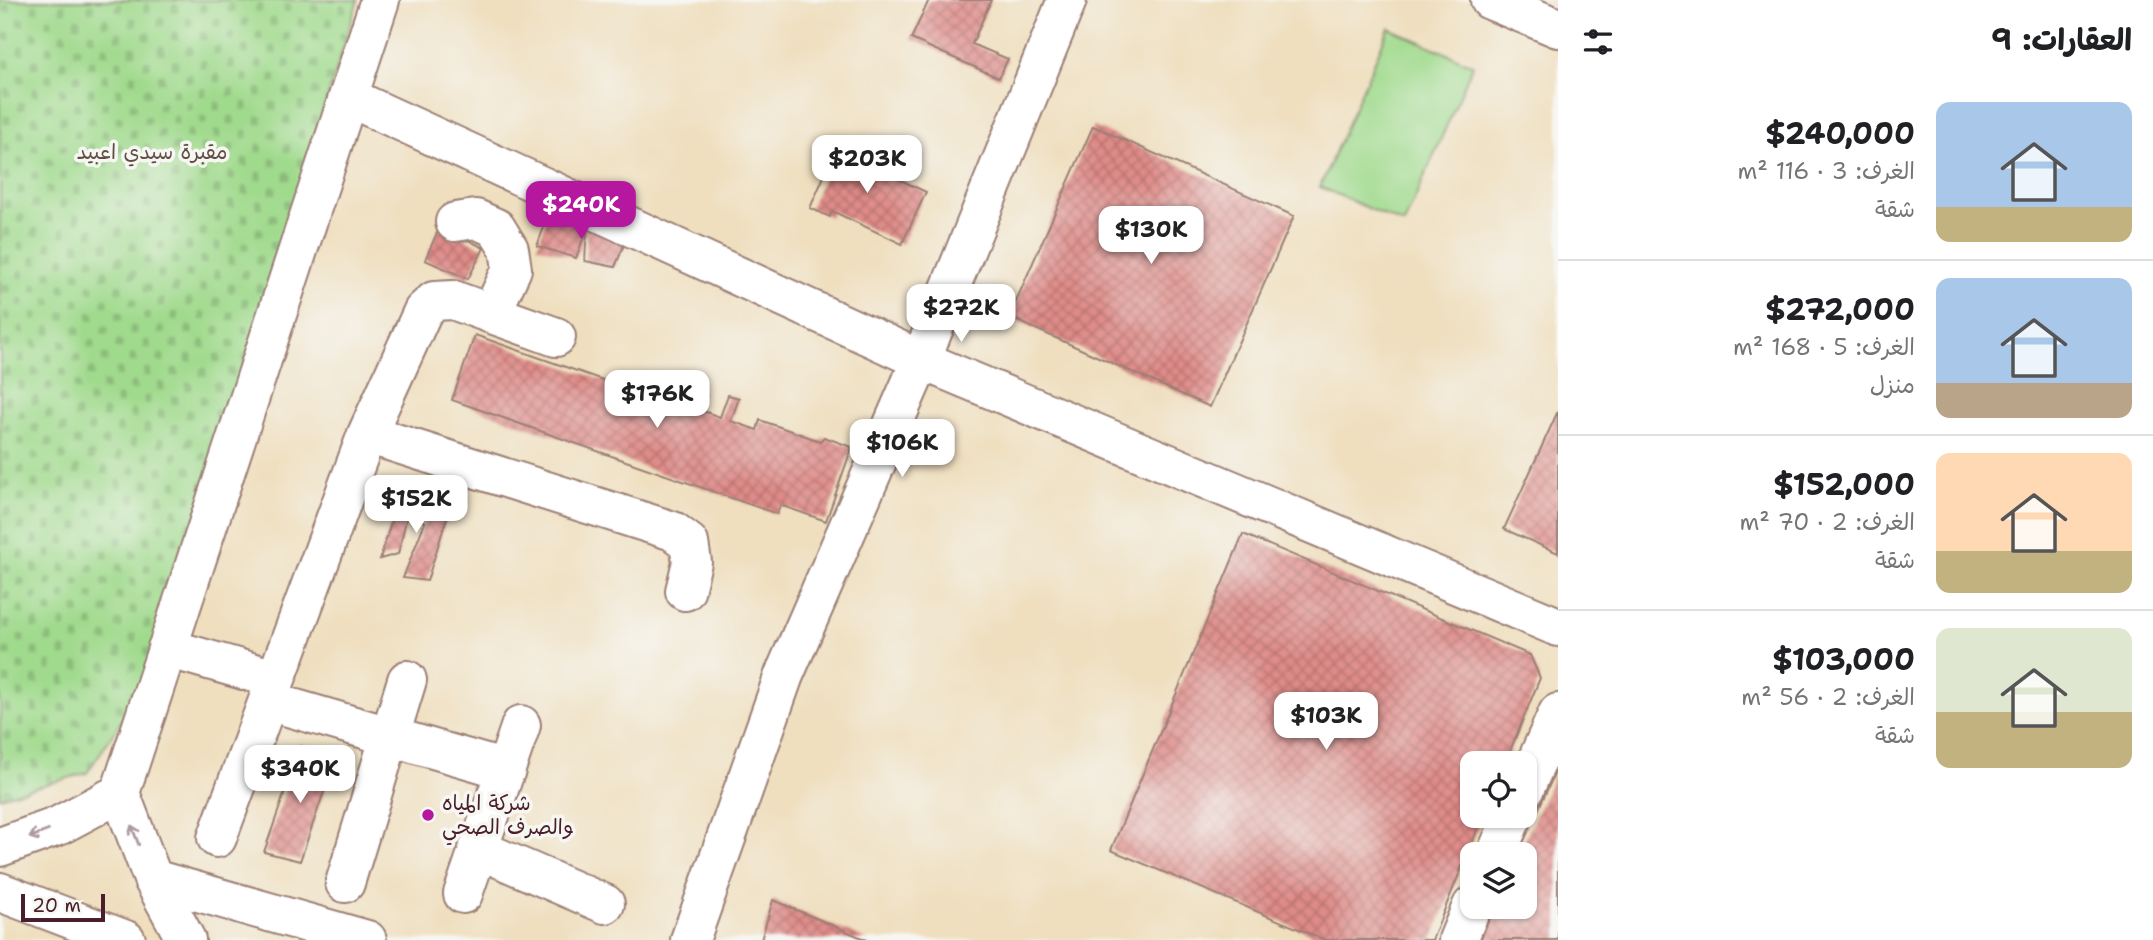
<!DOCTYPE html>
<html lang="ar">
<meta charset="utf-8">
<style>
:root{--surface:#fff;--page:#f2f2f2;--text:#202124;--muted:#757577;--line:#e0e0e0;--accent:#b5179e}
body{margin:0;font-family:"Shantell Sans","Playpen Sans Arabic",sans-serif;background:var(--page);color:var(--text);direction:rtl;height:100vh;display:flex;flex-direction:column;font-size:26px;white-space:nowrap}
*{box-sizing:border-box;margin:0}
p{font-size:23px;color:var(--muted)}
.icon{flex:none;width:38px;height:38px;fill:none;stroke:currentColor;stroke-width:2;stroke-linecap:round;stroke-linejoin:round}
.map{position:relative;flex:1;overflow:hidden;direction:ltr}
.details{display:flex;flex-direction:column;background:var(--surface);width:595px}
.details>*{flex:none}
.tools{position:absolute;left:1460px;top:751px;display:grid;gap:14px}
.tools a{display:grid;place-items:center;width:77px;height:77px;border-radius:14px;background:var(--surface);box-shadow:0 2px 5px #0004;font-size:35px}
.scale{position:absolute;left:21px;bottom:18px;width:84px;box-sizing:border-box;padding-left:7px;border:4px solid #4a1f2b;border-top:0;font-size:19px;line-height:24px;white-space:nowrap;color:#4a1f2b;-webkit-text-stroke:5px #f6f6f2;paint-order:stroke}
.price{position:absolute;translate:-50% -60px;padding:0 16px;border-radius:14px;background:#fff;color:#222;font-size:23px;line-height:46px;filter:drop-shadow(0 2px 4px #0008)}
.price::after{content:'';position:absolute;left:50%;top:42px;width:21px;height:16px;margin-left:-10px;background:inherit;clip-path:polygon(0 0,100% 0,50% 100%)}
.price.current{background:var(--accent);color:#fff}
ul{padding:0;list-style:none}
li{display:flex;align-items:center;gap:21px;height:175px;padding:0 21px}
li+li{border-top:2px solid var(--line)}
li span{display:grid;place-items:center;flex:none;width:196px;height:140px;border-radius:14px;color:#555}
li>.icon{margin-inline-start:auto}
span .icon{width:84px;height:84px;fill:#fffc;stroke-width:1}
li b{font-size:30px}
h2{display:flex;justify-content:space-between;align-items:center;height:84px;padding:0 21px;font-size:30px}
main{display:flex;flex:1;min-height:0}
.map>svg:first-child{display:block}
</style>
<main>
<section class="details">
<h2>العقارات: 9<svg class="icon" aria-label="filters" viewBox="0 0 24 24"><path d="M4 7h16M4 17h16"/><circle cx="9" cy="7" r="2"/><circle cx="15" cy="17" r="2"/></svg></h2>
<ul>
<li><span style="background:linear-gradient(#a9c7e8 75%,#c2b280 0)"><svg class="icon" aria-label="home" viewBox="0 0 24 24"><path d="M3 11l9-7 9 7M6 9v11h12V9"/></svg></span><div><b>$240,000</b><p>الغرف: 3 · 116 m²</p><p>شقة</p></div></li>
<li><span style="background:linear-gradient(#a9c7e8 75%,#b9a48a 0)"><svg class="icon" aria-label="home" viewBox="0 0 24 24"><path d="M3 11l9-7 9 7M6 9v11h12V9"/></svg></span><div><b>$272,000</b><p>الغرف: 5 · 168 m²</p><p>منزل</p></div></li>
<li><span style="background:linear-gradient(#ffd9b3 70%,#c2b280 0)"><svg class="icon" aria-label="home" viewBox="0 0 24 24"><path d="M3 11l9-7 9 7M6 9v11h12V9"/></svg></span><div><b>$152,000</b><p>الغرف: 2 · 70 m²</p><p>شقة</p></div></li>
<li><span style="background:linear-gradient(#dfe7d0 60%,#c2b280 0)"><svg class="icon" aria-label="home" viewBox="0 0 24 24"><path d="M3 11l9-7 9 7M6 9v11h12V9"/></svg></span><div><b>$103,000</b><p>الغرف: 2 · 56 m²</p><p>شقة</p></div></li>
</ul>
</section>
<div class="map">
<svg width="1558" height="940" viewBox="0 0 1558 940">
<defs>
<pattern id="cemetery-stones" width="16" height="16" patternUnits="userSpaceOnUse" patternTransform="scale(1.75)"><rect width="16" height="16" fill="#a0da8d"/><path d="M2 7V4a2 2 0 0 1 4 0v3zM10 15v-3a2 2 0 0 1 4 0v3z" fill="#8bbb7a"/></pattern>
<pattern id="building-cross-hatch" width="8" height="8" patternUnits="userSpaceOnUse" patternTransform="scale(1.75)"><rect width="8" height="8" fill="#df8c89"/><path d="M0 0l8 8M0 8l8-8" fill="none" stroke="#b77270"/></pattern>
</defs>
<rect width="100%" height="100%" fill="#f6f6f2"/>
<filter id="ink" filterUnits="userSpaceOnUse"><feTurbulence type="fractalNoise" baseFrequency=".0143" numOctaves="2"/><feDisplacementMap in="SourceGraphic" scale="14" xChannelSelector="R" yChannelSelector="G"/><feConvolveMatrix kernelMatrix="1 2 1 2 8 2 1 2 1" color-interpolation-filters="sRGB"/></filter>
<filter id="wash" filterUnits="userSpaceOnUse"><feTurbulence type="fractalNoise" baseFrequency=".00686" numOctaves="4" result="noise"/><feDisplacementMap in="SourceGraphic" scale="28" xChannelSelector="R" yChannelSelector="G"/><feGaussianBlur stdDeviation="1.57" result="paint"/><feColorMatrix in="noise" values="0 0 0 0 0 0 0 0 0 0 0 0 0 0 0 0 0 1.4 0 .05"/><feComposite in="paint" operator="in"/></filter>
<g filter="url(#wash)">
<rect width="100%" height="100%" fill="#efdfbf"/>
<path fill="#a0da8d" stroke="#757c5c" stroke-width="2" d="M1389,28L1473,65L1404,224L1320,187Z"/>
<path fill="url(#cemetery-stones)" stroke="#757c5c" stroke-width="2" d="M0,0H358L144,687L87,773L0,797Z"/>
<g id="blocks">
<path fill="url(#building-cross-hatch)" d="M929,0H991L972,44L1008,59L999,78L911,39Z
M1093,126L1294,216L1210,407L1009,317Z
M840,140L864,152L860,161L926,192L902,244L832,211L830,217L810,208Z
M549,214L626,240L615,267L585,261L587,228L576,258L537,246Z
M440,226L484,248L468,279L425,260Z
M475,335L662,401L670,380L703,391L697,409L720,417L728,395L739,398L731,421L757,430L760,420L820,441L824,437L852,447L826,521L780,505L777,514L452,400Z
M1558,411V553L1504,529Z
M400,492L449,511L427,581L403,578L425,522L408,512L398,554L380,559Z
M1243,534L1530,655L1540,678L1505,763H1472V816H1483L1432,940H1325L1111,850Z
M301,746L335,760L300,861L264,852Z
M1558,766V940H1480L1495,906H1524V854H1518Z
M773,900L867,940H761Z"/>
</g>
</g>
<g filter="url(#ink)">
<use href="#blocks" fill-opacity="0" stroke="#9c7f75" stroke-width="2"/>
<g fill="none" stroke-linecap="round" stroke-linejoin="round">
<g stroke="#9c7f75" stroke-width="42">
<path id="minor" d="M1490,0L1558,28
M348,97L921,360L1558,627
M455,222L476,219L496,228L509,249L512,269L491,314
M367,434L673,531L689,543L692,562L685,591
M167,648L275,679
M268,701L506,770
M1524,790L1558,713
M217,838L367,434L423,311L434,301L453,300L556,337
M0,847L58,826L120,793
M478,849L605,904
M1496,854L1513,816
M153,879L367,940
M345,883L407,680
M463,894L521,725
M186,940L153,879L120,793L380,0
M690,940L784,675L921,360L1067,0
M1458,940L1472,906"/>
</g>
<g stroke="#9c7f75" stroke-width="42">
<path id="highway" d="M0,892L126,940"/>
</g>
<use href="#minor" stroke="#fff" stroke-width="38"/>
<use href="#highway" stroke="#fff" stroke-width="38"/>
</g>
<defs><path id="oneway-shaft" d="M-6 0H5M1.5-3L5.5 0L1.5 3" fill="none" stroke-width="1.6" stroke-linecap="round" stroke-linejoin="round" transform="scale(1.75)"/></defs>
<g stroke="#ae9aa0">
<use href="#oneway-shaft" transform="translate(39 834) rotate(159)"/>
<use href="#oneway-shaft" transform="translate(135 835) rotate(-111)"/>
</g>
</g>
<circle fill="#b5179e" stroke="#f6f6f2" stroke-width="2.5" cx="428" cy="815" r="7"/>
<g text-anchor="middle" stroke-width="7" stroke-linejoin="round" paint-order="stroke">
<g font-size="21" fill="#604e44" stroke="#f6f6f2">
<text x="152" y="159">مقبرة سيدي اعبيد</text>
</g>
<g font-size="21" fill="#4a1f2b" stroke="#f6f6f2" text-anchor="start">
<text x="442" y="810">شركة المياه<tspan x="442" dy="24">والصرف الصحي</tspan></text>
</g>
</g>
</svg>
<div class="tools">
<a><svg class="icon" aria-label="locate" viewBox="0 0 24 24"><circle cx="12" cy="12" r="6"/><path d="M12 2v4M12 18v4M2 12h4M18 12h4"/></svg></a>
<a><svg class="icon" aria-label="layers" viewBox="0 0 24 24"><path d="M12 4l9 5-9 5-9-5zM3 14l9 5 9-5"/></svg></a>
</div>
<div class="scale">20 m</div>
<b class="price" style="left:867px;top:195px">$203K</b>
<b class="price current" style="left:581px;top:241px">$240K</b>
<b class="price" style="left:1151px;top:266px">$130K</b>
<b class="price" style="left:961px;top:344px">$272K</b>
<b class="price" style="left:657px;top:430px">$176K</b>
<b class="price" style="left:902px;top:479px">$106K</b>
<b class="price" style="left:416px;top:535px">$152K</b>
<b class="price" style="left:1326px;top:752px">$103K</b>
<b class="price" style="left:300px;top:805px">$340K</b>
</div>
</main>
